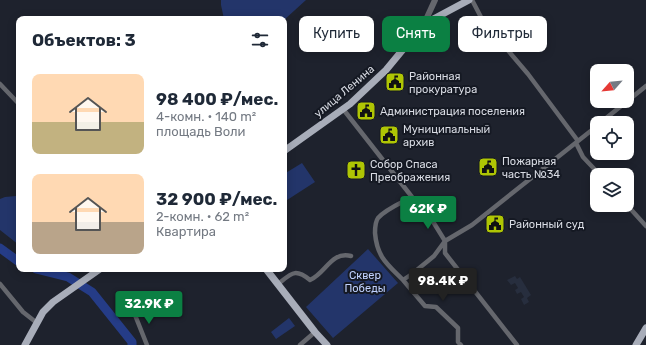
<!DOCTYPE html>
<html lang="ru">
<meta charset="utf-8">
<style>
:root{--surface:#fff;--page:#f2f2f3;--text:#1f2937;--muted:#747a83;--accent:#0b8043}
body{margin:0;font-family:Rubik,sans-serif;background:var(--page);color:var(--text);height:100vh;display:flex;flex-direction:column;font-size:15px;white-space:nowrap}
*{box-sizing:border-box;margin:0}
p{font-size:13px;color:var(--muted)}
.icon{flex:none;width:22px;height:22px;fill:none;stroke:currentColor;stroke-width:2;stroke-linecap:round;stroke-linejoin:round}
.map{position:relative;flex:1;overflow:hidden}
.side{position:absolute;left:16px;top:16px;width:271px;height:256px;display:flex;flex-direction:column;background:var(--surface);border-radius:8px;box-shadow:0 2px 10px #0003}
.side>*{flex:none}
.hud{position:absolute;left:299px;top:16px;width:287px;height:36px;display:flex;gap:8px}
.needle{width:26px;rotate:243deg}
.tools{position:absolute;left:590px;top:64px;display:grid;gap:8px}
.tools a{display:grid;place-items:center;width:44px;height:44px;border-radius:8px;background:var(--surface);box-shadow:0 2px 10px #0003;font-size:20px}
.price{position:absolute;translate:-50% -34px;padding:0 9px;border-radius:4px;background:var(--accent);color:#fff;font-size:13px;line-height:26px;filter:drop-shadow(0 1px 2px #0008)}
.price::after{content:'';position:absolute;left:50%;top:24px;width:12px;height:9px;margin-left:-6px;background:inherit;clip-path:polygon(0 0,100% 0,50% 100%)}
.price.selected{background:#222;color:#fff}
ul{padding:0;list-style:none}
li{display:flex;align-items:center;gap:12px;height:100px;padding:0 16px}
li span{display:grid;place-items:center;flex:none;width:112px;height:80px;border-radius:8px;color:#555}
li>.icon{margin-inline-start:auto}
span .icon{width:48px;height:48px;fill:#fffc;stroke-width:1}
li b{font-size:17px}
h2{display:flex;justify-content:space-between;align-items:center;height:48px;padding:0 16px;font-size:17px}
.chip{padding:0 14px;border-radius:8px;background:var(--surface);box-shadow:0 2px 10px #0003;font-size:14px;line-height:36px}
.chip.selected{background:var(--accent);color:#fff}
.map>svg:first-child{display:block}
</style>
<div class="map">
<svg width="646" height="345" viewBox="0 0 646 345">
<rect width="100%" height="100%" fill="#1e222d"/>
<path fill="#272e3e" d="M515,276L517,279L520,277L531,295L527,298L529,302L524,305L521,299L524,297L521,292L517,294L515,290L518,288L515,283L511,285L507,280Z"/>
<path fill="#23356a" d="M221,0H306L284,20V19H224L221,5Z
M302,163L315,182L284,202V174Z
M16,196L19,199V245L0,230V199L5,197Z
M368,249L398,283L333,338L306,307Z
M289,318L295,326L276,339L271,332Z"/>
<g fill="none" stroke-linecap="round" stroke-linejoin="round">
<path stroke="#253c87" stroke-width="9" d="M0,248L19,262
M36,269L68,277L92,292L132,342V345"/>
<path stroke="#65676d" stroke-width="4.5" d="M472,0L483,21L528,74L578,141
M0,84L19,104
M343,109L412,197L432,220L445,241V253L517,345
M600,123L646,86
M576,143L583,157L600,175
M412,197C401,203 386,209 378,218C375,222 375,229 375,233C377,257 387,264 403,280L412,274L434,256L445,241L472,225L597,126
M627,205L646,226
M403,280L425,306L436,307L458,328V342L461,345
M0,284L23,312L37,323
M278,284C292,273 295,268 310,280C326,273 331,251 351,256
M133,310L147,345
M300,345L315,332"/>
<path stroke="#65676d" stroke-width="6" d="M424,24L435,0"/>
<path stroke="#a8adb9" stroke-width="7" d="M284,151L350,104L386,70L424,24L469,0
M266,269L315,332L327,345
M25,345L43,312L53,302L100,269
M636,345L646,328"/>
</g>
<defs>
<g id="civic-square" transform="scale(1)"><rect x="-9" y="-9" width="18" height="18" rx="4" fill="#afc504" stroke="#151923"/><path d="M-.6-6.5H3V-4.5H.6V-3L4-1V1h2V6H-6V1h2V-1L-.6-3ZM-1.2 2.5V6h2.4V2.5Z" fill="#111"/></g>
<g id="church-square" transform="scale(1)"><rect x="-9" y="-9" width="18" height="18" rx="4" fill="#afc504" stroke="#151923"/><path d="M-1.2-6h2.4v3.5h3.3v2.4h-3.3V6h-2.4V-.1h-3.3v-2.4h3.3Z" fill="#111"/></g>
</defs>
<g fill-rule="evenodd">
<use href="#civic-square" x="395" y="82"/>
<use href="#civic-square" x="366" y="111"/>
<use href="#civic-square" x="389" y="135"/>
<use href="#civic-square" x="488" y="167"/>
<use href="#church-square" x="356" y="170"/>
<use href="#civic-square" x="495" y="224"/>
</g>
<g text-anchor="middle" stroke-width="4" stroke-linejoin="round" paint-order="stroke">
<g font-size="11" fill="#d9dce4" stroke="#151923" text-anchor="start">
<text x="409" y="80">Районная<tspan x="409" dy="13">прокуратура</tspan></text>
<text x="380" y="115">Администрация поселения</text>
<text x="403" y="133">Муниципальный<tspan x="403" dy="13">архив</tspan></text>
<text x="502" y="165">Пожарная<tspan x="502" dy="13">часть №34</tspan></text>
<text x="370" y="168">Собор Спаса<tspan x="370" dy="13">Преображения</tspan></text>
<text x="509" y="228">Районный суд</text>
</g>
<g font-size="11" fill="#d9dce4" stroke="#151923">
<text transform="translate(344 91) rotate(-40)" y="4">улица Ленина</text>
</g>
<g font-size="11" fill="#c1d2fe" stroke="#151923">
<text x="365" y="279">Сквер<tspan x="365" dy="13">Победы</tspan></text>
</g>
</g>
</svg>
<div class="tools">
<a><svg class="needle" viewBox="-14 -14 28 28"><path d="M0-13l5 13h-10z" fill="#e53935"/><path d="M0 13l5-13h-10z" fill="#747a83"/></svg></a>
<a><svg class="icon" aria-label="locate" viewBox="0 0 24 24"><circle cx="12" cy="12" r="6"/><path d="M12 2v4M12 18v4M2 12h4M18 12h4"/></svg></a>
<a><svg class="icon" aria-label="layers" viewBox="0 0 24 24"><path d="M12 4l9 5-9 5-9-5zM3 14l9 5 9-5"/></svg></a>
</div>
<b class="price" style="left:428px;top:230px">62K ₽</b>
<b class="price selected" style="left:443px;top:302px">98.4K ₽</b>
<b class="price" style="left:149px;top:325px">32.9K ₽</b>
<div class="hud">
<a class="chip">Купить</a>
<a class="chip selected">Снять</a>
<a class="chip">Фильтры</a>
</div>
<section class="side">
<h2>Объектов: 3<svg class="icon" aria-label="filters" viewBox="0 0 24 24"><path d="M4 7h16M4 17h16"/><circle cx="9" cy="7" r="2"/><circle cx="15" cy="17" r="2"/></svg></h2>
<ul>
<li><span style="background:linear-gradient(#ffd9b3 60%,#c2b280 0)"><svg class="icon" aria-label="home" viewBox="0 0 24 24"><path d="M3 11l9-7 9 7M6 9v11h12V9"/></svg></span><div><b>98 400 ₽/мес.</b><p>4-комн. · 140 m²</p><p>площадь Воли</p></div></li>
<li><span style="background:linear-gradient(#ffd9b3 60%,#b9a48a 0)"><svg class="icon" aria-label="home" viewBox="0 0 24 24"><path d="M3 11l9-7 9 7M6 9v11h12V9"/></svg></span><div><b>32 900 ₽/мес.</b><p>2-комн. · 62 m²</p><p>Квартира</p></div></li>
</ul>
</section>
</div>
